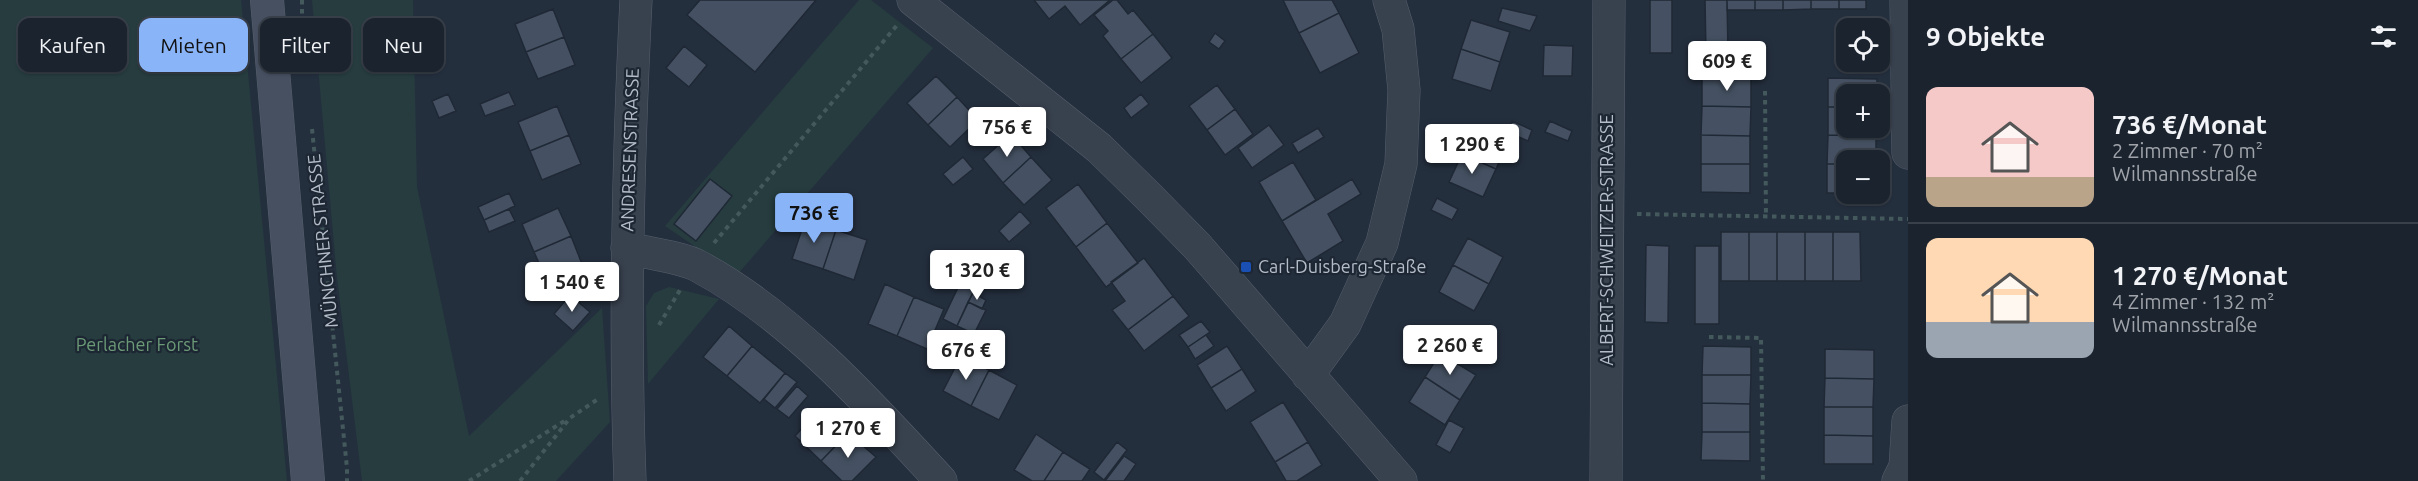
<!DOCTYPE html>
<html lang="de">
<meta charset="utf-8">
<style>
:root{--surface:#1b232e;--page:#242b36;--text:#f1f3f6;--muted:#a0a4aa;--line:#39404a;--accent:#8ab4f8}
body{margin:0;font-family:Ubuntu,sans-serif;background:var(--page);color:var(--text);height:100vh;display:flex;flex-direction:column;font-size:22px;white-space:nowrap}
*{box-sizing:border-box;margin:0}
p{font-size:20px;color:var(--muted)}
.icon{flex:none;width:33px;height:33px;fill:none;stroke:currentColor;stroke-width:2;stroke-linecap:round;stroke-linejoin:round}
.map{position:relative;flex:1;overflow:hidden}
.panel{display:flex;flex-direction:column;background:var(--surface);width:510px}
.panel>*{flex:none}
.top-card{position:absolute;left:18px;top:18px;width:570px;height:54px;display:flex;gap:12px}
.controls{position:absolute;left:1836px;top:18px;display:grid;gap:12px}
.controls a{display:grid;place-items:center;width:54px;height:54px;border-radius:12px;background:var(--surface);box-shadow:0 2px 4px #0004,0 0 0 2px var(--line);font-size:30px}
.price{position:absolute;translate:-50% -51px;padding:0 14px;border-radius:6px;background:#fff;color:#222;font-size:20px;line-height:39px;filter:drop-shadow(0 2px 3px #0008)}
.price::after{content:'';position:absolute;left:50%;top:36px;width:18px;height:14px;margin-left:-9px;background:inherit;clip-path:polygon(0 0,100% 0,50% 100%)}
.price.current{background:var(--accent);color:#111}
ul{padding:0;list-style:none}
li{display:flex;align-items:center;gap:18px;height:150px;padding:0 18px}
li+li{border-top:2px solid var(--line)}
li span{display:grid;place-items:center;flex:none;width:168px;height:120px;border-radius:12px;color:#555}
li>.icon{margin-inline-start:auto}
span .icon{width:72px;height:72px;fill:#fffc;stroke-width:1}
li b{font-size:26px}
h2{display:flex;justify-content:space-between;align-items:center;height:72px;padding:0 18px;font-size:26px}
.tag{padding:0 21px;border-radius:12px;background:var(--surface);box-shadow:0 2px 4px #0004,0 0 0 2px var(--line);font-size:21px;line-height:54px}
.tag.current{background:var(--accent);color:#111}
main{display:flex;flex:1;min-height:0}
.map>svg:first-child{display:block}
</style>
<main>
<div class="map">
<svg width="1908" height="481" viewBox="0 0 1908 481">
<rect width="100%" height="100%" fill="#242f3e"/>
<path fill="#263c3f" d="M0,0H241L287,481H0Z
M312,0H413L417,187L469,436L602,308L610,422L556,481H362L337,278Z
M859,0H871L933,48L737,275L665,226Z
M669,287L719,299L648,384L646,306L654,293Z"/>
<path fill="#455162" stroke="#1f2835" stroke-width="1.5" d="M700,0H816L755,72L687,15Z
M1034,0H1110L1080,25L1065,6L1049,19Z
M1113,0H1117L1128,14L1133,10L1153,34L1121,59L1103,36L1108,31L1094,15Z
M1283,0H1332L1339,13L1299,33Z
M1650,0H1672V53H1650Z
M1705,0H1727L1728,53H1706Z
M1727,0H1755V10H1727Z
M1755,0H1783V10H1755Z
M1783,0H1811V9L1783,10Z
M1811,0H1839V9H1811Z
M1839,0H1866V9H1839Z
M1502,8L1537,16L1530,31L1498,21Z
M553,9L564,37L526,52L515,24Z
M1339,13L1359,53L1320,73L1299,33Z
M1471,20L1510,32L1500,62L1461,49Z
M1215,33L1225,41L1219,49L1209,42Z
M1153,34L1172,58L1141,83L1121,59Z
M564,37L575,65L538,79L526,52Z
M1544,45L1573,46L1572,76H1543Z
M684,46L707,65L689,87L666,68Z
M1461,49L1500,62L1491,91L1452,79Z
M936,76L957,97L928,125L907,103Z
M1702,78H1751V107L1702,106Z
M1828,78L1877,79V94H1846V107H1828Z
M1217,85L1235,109L1207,130L1189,106Z
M509,92L515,105L485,116L480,104Z
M448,94L456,111L439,118L432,101Z
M1141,94L1149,104L1131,118L1124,108Z
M957,97L978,120L950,147L928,125Z
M557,106L569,135L530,151L518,122Z
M1702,106L1751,107L1750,136L1701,135Z
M1828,107H1846V128H1876V136L1828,135Z
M1235,109L1253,134L1225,155L1207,130Z
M1512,121L1532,130L1528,141L1507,132Z
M1550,121L1572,131L1568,141L1545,132Z
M1269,125L1284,145L1252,168L1238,148Z
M1474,126L1509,140L1496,169L1462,154Z
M1318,128L1324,137L1298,153L1292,143Z
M1011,134L1031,157L1003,183L983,159Z
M569,135L581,164L542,180L530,151Z
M1701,135L1750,136V164H1701Z
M1828,135L1876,136V160H1846V164H1827Z
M1462,154L1496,169L1483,197L1449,182Z
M963,157L973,169L953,185L943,174Z
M1031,157L1052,180L1024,205L1003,183Z
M1293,162L1316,200L1282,221L1259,182Z
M1701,164H1750V193L1701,192Z
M1827,164H1846V193H1827Z
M710,179L732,196L696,241L674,224Z
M1352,179L1361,194L1328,214L1343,241L1307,263L1282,221Z
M1078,184L1107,223L1076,247L1046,208Z
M509,193L515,206L484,220L478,207Z
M1437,198L1458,209L1452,220L1431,210Z
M558,208L571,236L534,252L522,224Z
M509,209L515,221L489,232L484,220Z
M1020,211L1031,223L1009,242L999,231Z
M805,220L836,230L823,269L792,259Z
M1107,223L1138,263L1106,287L1076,247Z
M836,230L867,240L854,280L823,269Z
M1721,232H1749V281H1721Z
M1749,232H1777V281H1749Z
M1777,232H1805V281H1777Z
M1805,232H1833V281H1805Z
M1833,232H1860L1861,281H1833Z
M571,236L582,264L546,279L534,252Z
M1468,238L1503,257L1489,284L1453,265Z
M1646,245L1669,246L1668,323L1645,322Z
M1695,246H1719V324H1695Z
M1144,258L1173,296L1128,330L1112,310L1125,301L1111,282Z
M1453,265L1489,284L1474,311L1439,292Z
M963,277L977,284L957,326L943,319Z
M885,284L914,297L897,336L868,324Z
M973,293L986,300L982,309L968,302Z
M570,295L590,312L573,331L554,314Z
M1173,296L1189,316L1144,351L1128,330Z
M914,297L944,309L927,349L897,336Z
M968,302L986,310L974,334L957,326Z
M1201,321L1210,332L1188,347L1179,335Z
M729,326L752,346L727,376L703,357Z
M1206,335L1214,346L1195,359L1188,347Z
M752,346L785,373L760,403L727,376Z
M1227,346L1242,369L1211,388L1197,365Z
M1703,346L1751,347V375H1702Z
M1825,349L1874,350V379L1825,378Z
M1440,353L1476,375L1460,400L1425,377Z
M961,356L989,370L971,406L943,391Z
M1242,369L1256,391L1226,411L1211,388Z
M989,370L1017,385L999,420L971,406Z
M785,373L797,382L775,408L764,399Z
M1702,375H1751L1750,404L1702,403Z
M1425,377L1460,400L1445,425L1409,402Z
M1825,378L1874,379L1873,407H1824Z
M797,386L808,396L789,418L777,409Z
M1283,402L1308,442L1275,462L1250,422Z
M1702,403L1750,404V432H1702Z
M1824,407H1873V436L1824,435Z
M820,408L848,433L821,461L795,436Z
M1449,420L1464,428L1450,453L1436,445Z
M1702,432H1750V461L1701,460Z
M848,433L876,457L852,481H842L821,461Z
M1036,434L1063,452L1044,481H1032L1014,470Z
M1824,435L1873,436V464H1824Z
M1117,442L1127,450L1104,480L1094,472Z
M1308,442L1322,465L1297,481H1286L1275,462Z
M1063,452L1090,469L1082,481H1044Z
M1124,456L1136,464L1124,481H1105Z"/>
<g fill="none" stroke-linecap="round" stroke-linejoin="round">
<g stroke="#565f6c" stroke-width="33">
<path id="street" d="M913,0L1099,148L1149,197L1197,246L1401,481
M1906,0L1908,153
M627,248C646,253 681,257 698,266C790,315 871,405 941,481
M1308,375L1345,324L1382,243L1401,164L1404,90L1398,29L1389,0
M630,481C624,320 628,160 636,0
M1606,481L1609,0
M1898,481L1905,467L1908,421"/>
</g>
<g stroke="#565f6c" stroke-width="34">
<path id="secondary" d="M267,0L308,481"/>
</g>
<path stroke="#44595c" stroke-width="4" stroke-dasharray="4.5 4.5" stroke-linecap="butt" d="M302,0V14
M1765,91L1766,217
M312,129L347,468V481
M1637,214L1908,219
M714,243L898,24
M659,325L680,290
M1709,337L1761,338L1763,481
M469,481L566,420
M520,481L570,418L598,399"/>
<use href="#street" stroke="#38414e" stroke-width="32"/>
<use href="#secondary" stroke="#465061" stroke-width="33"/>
</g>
<rect fill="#1a4fb4" stroke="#1d2633" stroke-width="2" x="1240" y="261" width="12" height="12" rx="3"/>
<g text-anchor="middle" stroke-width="4.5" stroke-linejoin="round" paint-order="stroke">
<g font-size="18" fill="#b4bcc9" stroke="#1d2633">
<text transform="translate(630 150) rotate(-88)" y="6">ANDRESENSTRASSE</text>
<text transform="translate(1607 240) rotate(-90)" y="6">ALBERT-SCHWEITZER-STRASSE</text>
<text transform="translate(323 241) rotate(-96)" y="6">MÜNCHNER STRASSE</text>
</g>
<g font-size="18" fill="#b4bcc9" stroke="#1d2633" text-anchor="start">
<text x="1258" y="273">Carl-Duisberg-Straße</text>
</g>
<g font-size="18" fill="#6b9a76" stroke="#1d2633">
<text x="137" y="351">Perlacher Forst</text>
</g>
</g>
</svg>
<div class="controls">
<a><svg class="icon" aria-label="locate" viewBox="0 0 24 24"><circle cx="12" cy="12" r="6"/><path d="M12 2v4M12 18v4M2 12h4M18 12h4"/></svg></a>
<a>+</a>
<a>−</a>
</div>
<b class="price" style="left:1727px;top:92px">609 €</b>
<b class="price" style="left:1007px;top:158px">756 €</b>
<b class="price" style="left:1472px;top:175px">1 290 €</b>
<b class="price current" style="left:814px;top:244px">736 €</b>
<b class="price" style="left:977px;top:301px">1 320 €</b>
<b class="price" style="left:572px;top:313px">1 540 €</b>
<b class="price" style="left:1450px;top:376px">2 260 €</b>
<b class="price" style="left:966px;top:381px">676 €</b>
<b class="price" style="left:848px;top:459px">1 270 €</b>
<div class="top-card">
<a class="tag">Kaufen</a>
<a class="tag current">Mieten</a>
<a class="tag">Filter</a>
<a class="tag">Neu</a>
</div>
</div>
<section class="panel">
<h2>9 Objekte<svg class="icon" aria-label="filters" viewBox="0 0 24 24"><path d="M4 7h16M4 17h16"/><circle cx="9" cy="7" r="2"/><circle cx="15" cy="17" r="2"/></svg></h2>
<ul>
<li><span style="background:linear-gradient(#f6c9c9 75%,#b9a48a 0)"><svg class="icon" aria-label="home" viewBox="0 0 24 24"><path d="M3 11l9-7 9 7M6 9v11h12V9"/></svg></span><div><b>736 €/Monat</b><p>2 Zimmer · 70 m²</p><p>Wilmannsstraße</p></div></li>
<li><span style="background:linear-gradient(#ffd9b3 70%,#9aa5b1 0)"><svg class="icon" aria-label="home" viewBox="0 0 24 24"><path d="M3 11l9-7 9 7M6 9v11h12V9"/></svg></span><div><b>1 270 €/Monat</b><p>4 Zimmer · 132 m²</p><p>Wilmannsstraße</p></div></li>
</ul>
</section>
</main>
